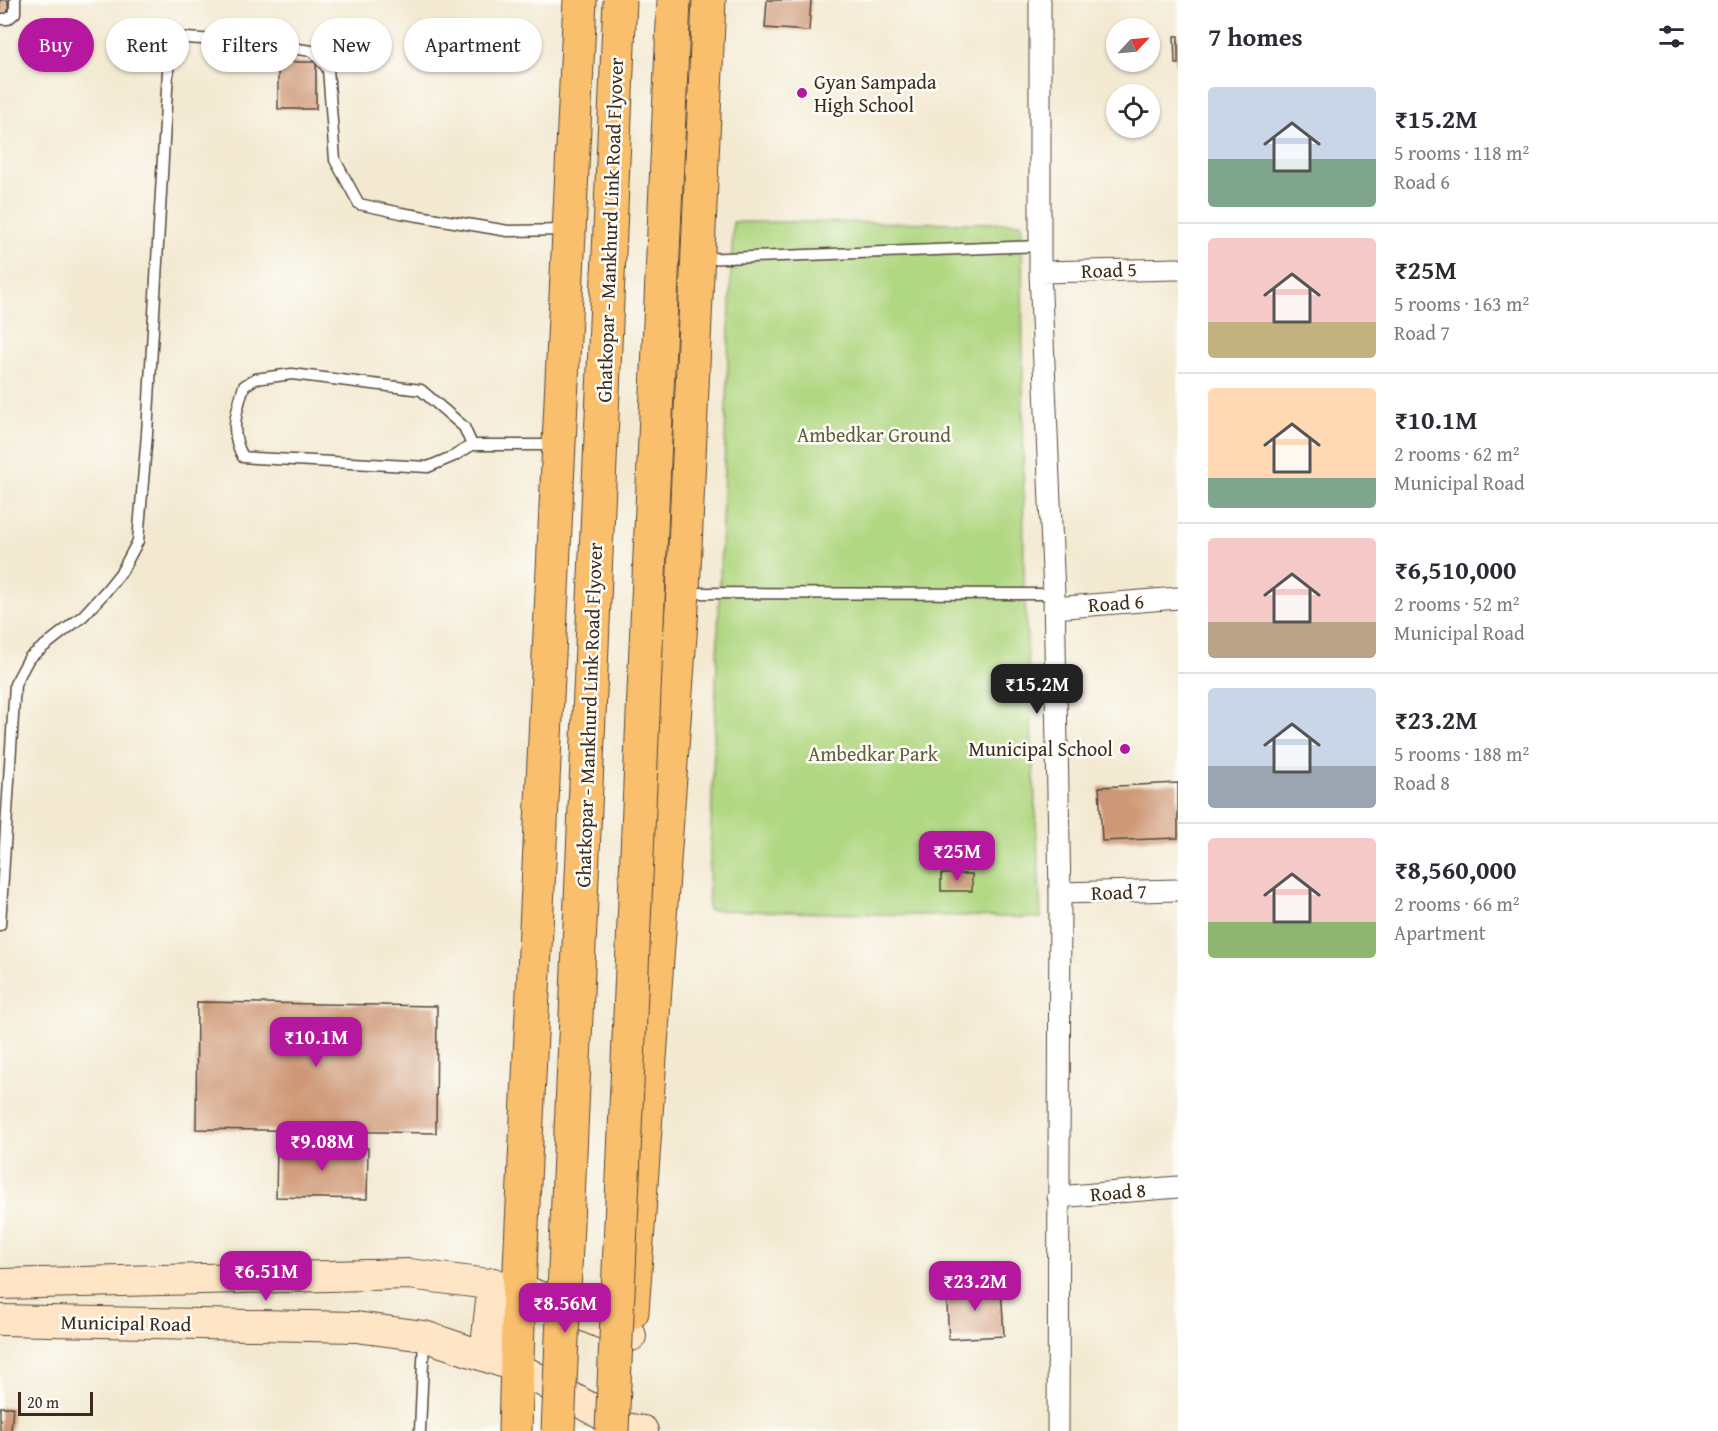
<!DOCTYPE html>
<meta charset="utf-8">
<style>
:root{--surface:#fff;--page:#f2f2f3;--text:#2b2b33;--muted:#7c7c81;--line:#e1e1e2;--accent:#b5179e}
body{margin:0;font-family:"Gentium Book Plus",serif;background:var(--page);color:var(--text);height:100vh;display:flex;flex-direction:column;font-size:22px;white-space:nowrap}
*{box-sizing:border-box;margin:0}
p{font-size:20px;color:var(--muted)}
.icon{flex:none;width:33px;height:33px;fill:none;stroke:currentColor;stroke-width:2;stroke-linecap:round;stroke-linejoin:round}
.map{position:relative;flex:1;overflow:hidden}
.drawer{display:flex;flex-direction:column;background:var(--surface);width:540px}
.drawer>*{flex:none}
.banner{position:absolute;left:18px;top:18px;width:570px;height:54px;display:flex;gap:12px}
.needle{width:39px;rotate:64deg}
.tools{position:absolute;left:1106px;top:18px;display:grid;gap:12px}
.tools a{display:grid;place-items:center;width:54px;height:54px;border-radius:50%;background:var(--surface);box-shadow:0 2px 4px #0004;font-size:30px}
.scale{position:absolute;left:18px;bottom:15px;width:75px;box-sizing:border-box;padding-left:6px;border:3px solid #3b2a1e;border-top:0;font-size:16px;line-height:21px;white-space:nowrap;color:#3b2a1e;-webkit-text-stroke:4px #fdfcf7;paint-order:stroke}
.price{position:absolute;translate:-50% -51px;padding:0 14px;border-radius:12px;background:var(--accent);color:#fff;font-size:20px;line-height:39px;filter:drop-shadow(0 2px 3px #0008)}
.price::after{content:'';position:absolute;left:50%;top:36px;width:18px;height:14px;margin-left:-9px;background:inherit;clip-path:polygon(0 0,100% 0,50% 100%)}
.price.on{background:#222;color:#fff}
ul{padding:0;list-style:none}
li{display:flex;align-items:center;gap:18px;height:150px;padding:0 30px}
li+li{border-top:2px solid var(--line)}
li span{display:grid;place-items:center;flex:none;width:168px;height:120px;border-radius:6px;color:#555}
li>.icon{margin-inline-start:auto}
span .icon{width:72px;height:72px;fill:#fffc;stroke-width:1}
li b{font-size:26px}
h2{display:flex;justify-content:space-between;align-items:center;height:72px;padding:0 30px;font-size:26px}
.pill{padding:0 21px;border-radius:27px;background:var(--surface);box-shadow:0 2px 4px #0004;font-size:21px;line-height:54px}
.pill.on{background:var(--accent);color:#fff}
main{display:flex;flex:1;min-height:0}
.map>svg:first-child{display:block}
</style>
<main>
<div class="map">
<svg width="1178" height="1431" viewBox="0 0 1178 1431">
<rect width="100%" height="100%" fill="#fdfcf7"/>
<filter id="ink" filterUnits="userSpaceOnUse"><feTurbulence type="fractalNoise" baseFrequency=".0167" numOctaves="2"/><feDisplacementMap in="SourceGraphic" scale="12" xChannelSelector="R" yChannelSelector="G"/><feConvolveMatrix kernelMatrix="1 2 1 2 8 2 1 2 1" color-interpolation-filters="sRGB"/></filter>
<filter id="wash" filterUnits="userSpaceOnUse"><feTurbulence type="fractalNoise" baseFrequency=".008" numOctaves="4" result="noise"/><feDisplacementMap in="SourceGraphic" scale="24" xChannelSelector="R" yChannelSelector="G"/><feGaussianBlur stdDeviation="1.35" result="paint"/><feColorMatrix in="noise" values="0 0 0 0 0 0 0 0 0 0 0 0 0 0 0 0 0 1.4 0 .05"/><feComposite in="paint" operator="in"/></filter>
<g filter="url(#wash)">
<rect width="100%" height="100%" fill="#f3e9d1"/>
<path fill="#b0d781" stroke="#768050" stroke-width="1.5" d="M733,222L1022,223L1024,583L1041,918L708,910Z"/>
<g id="blocks">
<path fill="#ce9876" d="M0,0H8V14L0,13Z
M767,0H811L809,31L765,28Z
M1174,36H1178V64H1175Z
M278,62H316V109H278Z
M1178,783V838L1102,841L1099,787Z
M941,874H972V891H941Z
M197,1002L437,1006L436,1133L196,1129Z
M277,1146L368,1148L367,1199L276,1197Z
M1001,1286L1004,1336L949,1339L946,1289Z
M0,1407H13L11,1431H0Z"/>
</g>
</g>
<g filter="url(#ink)">
<use href="#blocks" fill-opacity="0" stroke="#574739" stroke-width="1.5"/>
<g fill="none" stroke-linecap="round" stroke-linejoin="round">
<g stroke="#574739" stroke-width="13">
<path id="lane" d="M0,19H8L15,13V0
M700,259L1041,246
M472,445L464,427L421,390L292,374L255,379L244,386C236,412 229,432 243,457L255,458L428,467L454,456L472,445H556
M686,593L1054,594
M0,925L15,684L29,658L83,616L106,591L122,571L138,541L147,434L170,37L248,42L312,51L328,69L335,160L359,204L401,213L508,231L566,230
M420,1431L424,1340"/>
</g>
<g stroke="#574739" stroke-width="23">
<path id="street" d="M1040,0V272L1054,594L1060,893L1058,1431
M1040,272L1178,269
M1054,608L1178,598
M1060,893L1178,890
M1058,1197L1178,1187"/>
</g>
<g stroke="#574739" stroke-width="32">
<path id="secondary" d="M0,1284L409,1274L519,1288L631,1336
M0,1320L356,1327L424,1336L517,1367L626,1428L643,1431
M485,1355L493,1283"/>
</g>
<g stroke="#574739" stroke-width="35">
<path id="highway" d="M632,1312L683,593L709,0
M515,1431L519,1288L580,0"/>
</g>
<use href="#lane" stroke="#fff" stroke-width="10"/>
<use href="#street" stroke="#fff" stroke-width="21"/>
<use href="#secondary" stroke="#fde5c5" stroke-width="30"/>
<use href="#highway" stroke="#f9bf6d" stroke-width="33"/>
<g stroke="#574739" stroke-width="35" stroke-linecap="butt">
<path id="highway-bridge" d="M558,1431L620,0
M612,1431L674,0"/>
</g>
<use href="#highway-bridge" stroke="#f9bf6d" stroke-width="33"/>
</g>
</g>
<g fill="#b5179e" stroke="#fdfcf7" stroke-width="2">
<circle cx="802" cy="93" r="6"/>
<circle cx="1125" cy="749" r="6"/>
</g>
<g text-anchor="middle" stroke-width="5" stroke-linejoin="round" paint-order="stroke">
<g font-size="20" fill="#3b2a1e" stroke="#fdfcf7" text-anchor="start">
<text x="814" y="89">Gyan Sampada<tspan x="814" dy="23">High School</tspan></text>
<text x="1113" y="756" text-anchor="end">Municipal School</text>
</g>
<g font-size="20" fill="#3b2a1e" stroke="#fdfcf7">
<text transform="translate(610 230) rotate(-88)" y="7">Ghatkopar - Mankhurd Link Road Flyover</text>
<text transform="translate(1109 270) rotate(-2)" y="7">Road 5</text>
<text transform="translate(1116 603) rotate(-4)" y="7">Road 6</text>
<text transform="translate(589 715) rotate(-88)" y="7">Ghatkopar - Mankhurd Link Road Flyover</text>
<text transform="translate(1119 892) rotate(-2)" y="7">Road 7</text>
<text transform="translate(1118 1192) rotate(-5)" y="7">Road 8</text>
<text transform="translate(126 1323) rotate(1)" y="7">Municipal Road</text>
</g>
<g font-size="20" fill="#5e5e3c" stroke="#fdfcf7">
<text x="874" y="442">Ambedkar Ground</text>
<text x="873" y="761">Ambedkar Park</text>
</g>
</g>
</svg>
<div class="tools">
<a><svg class="needle" viewBox="-14 -14 28 28"><path d="M0-13l5 13h-10z" fill="#e53935"/><path d="M0 13l5-13h-10z" fill="#7c7c81"/></svg></a>
<a><svg class="icon" aria-label="locate" viewBox="0 0 24 24"><circle cx="12" cy="12" r="6"/><path d="M12 2v4M12 18v4M2 12h4M18 12h4"/></svg></a>
</div>
<div class="scale">20 m</div>
<b class="price on" style="left:1037px;top:715px">₹15.2M</b>
<b class="price" style="left:957px;top:882px">₹25M</b>
<b class="price" style="left:316px;top:1068px">₹10.1M</b>
<b class="price" style="left:322px;top:1172px">₹9.08M</b>
<b class="price" style="left:266px;top:1302px">₹6.51M</b>
<b class="price" style="left:975px;top:1312px">₹23.2M</b>
<b class="price" style="left:565px;top:1334px">₹8.56M</b>
<div class="banner">
<a class="pill on">Buy</a>
<a class="pill">Rent</a>
<a class="pill">Filters</a>
<a class="pill">New</a>
<a class="pill">Apartment</a>
</div>
</div>
<section class="drawer">
<h2>7 homes<svg class="icon" aria-label="filters" viewBox="0 0 24 24"><path d="M4 7h16M4 17h16"/><circle cx="9" cy="7" r="2"/><circle cx="15" cy="17" r="2"/></svg></h2>
<ul>
<li><span style="background:linear-gradient(#c9d6e8 60%,#7fa58c 0)"><svg class="icon" aria-label="home" viewBox="0 0 24 24"><path d="M3 11l9-7 9 7M6 9v11h12V9"/></svg></span><div><b>₹15.2M</b><p>5 rooms · 118 m²</p><p>Road 6</p></div></li>
<li><span style="background:linear-gradient(#f6c9c9 70%,#c2b280 0)"><svg class="icon" aria-label="home" viewBox="0 0 24 24"><path d="M3 11l9-7 9 7M6 9v11h12V9"/></svg></span><div><b>₹25M</b><p>5 rooms · 163 m²</p><p>Road 7</p></div></li>
<li><span style="background:linear-gradient(#ffd9b3 75%,#7fa58c 0)"><svg class="icon" aria-label="home" viewBox="0 0 24 24"><path d="M3 11l9-7 9 7M6 9v11h12V9"/></svg></span><div><b>₹10.1M</b><p>2 rooms · 62 m²</p><p>Municipal Road</p></div></li>
<li><span style="background:linear-gradient(#f6c9c9 70%,#b9a48a 0)"><svg class="icon" aria-label="home" viewBox="0 0 24 24"><path d="M3 11l9-7 9 7M6 9v11h12V9"/></svg></span><div><b>₹6,510,000</b><p>2 rooms · 52 m²</p><p>Municipal Road</p></div></li>
<li><span style="background:linear-gradient(#c9d6e8 65%,#9aa5b1 0)"><svg class="icon" aria-label="home" viewBox="0 0 24 24"><path d="M3 11l9-7 9 7M6 9v11h12V9"/></svg></span><div><b>₹23.2M</b><p>5 rooms · 188 m²</p><p>Road 8</p></div></li>
<li><span style="background:linear-gradient(#f6c9c9 70%,#8fb573 0)"><svg class="icon" aria-label="home" viewBox="0 0 24 24"><path d="M3 11l9-7 9 7M6 9v11h12V9"/></svg></span><div><b>₹8,560,000</b><p>2 rooms · 66 m²</p><p>Apartment</p></div></li>
</ul>
</section>
</main>
